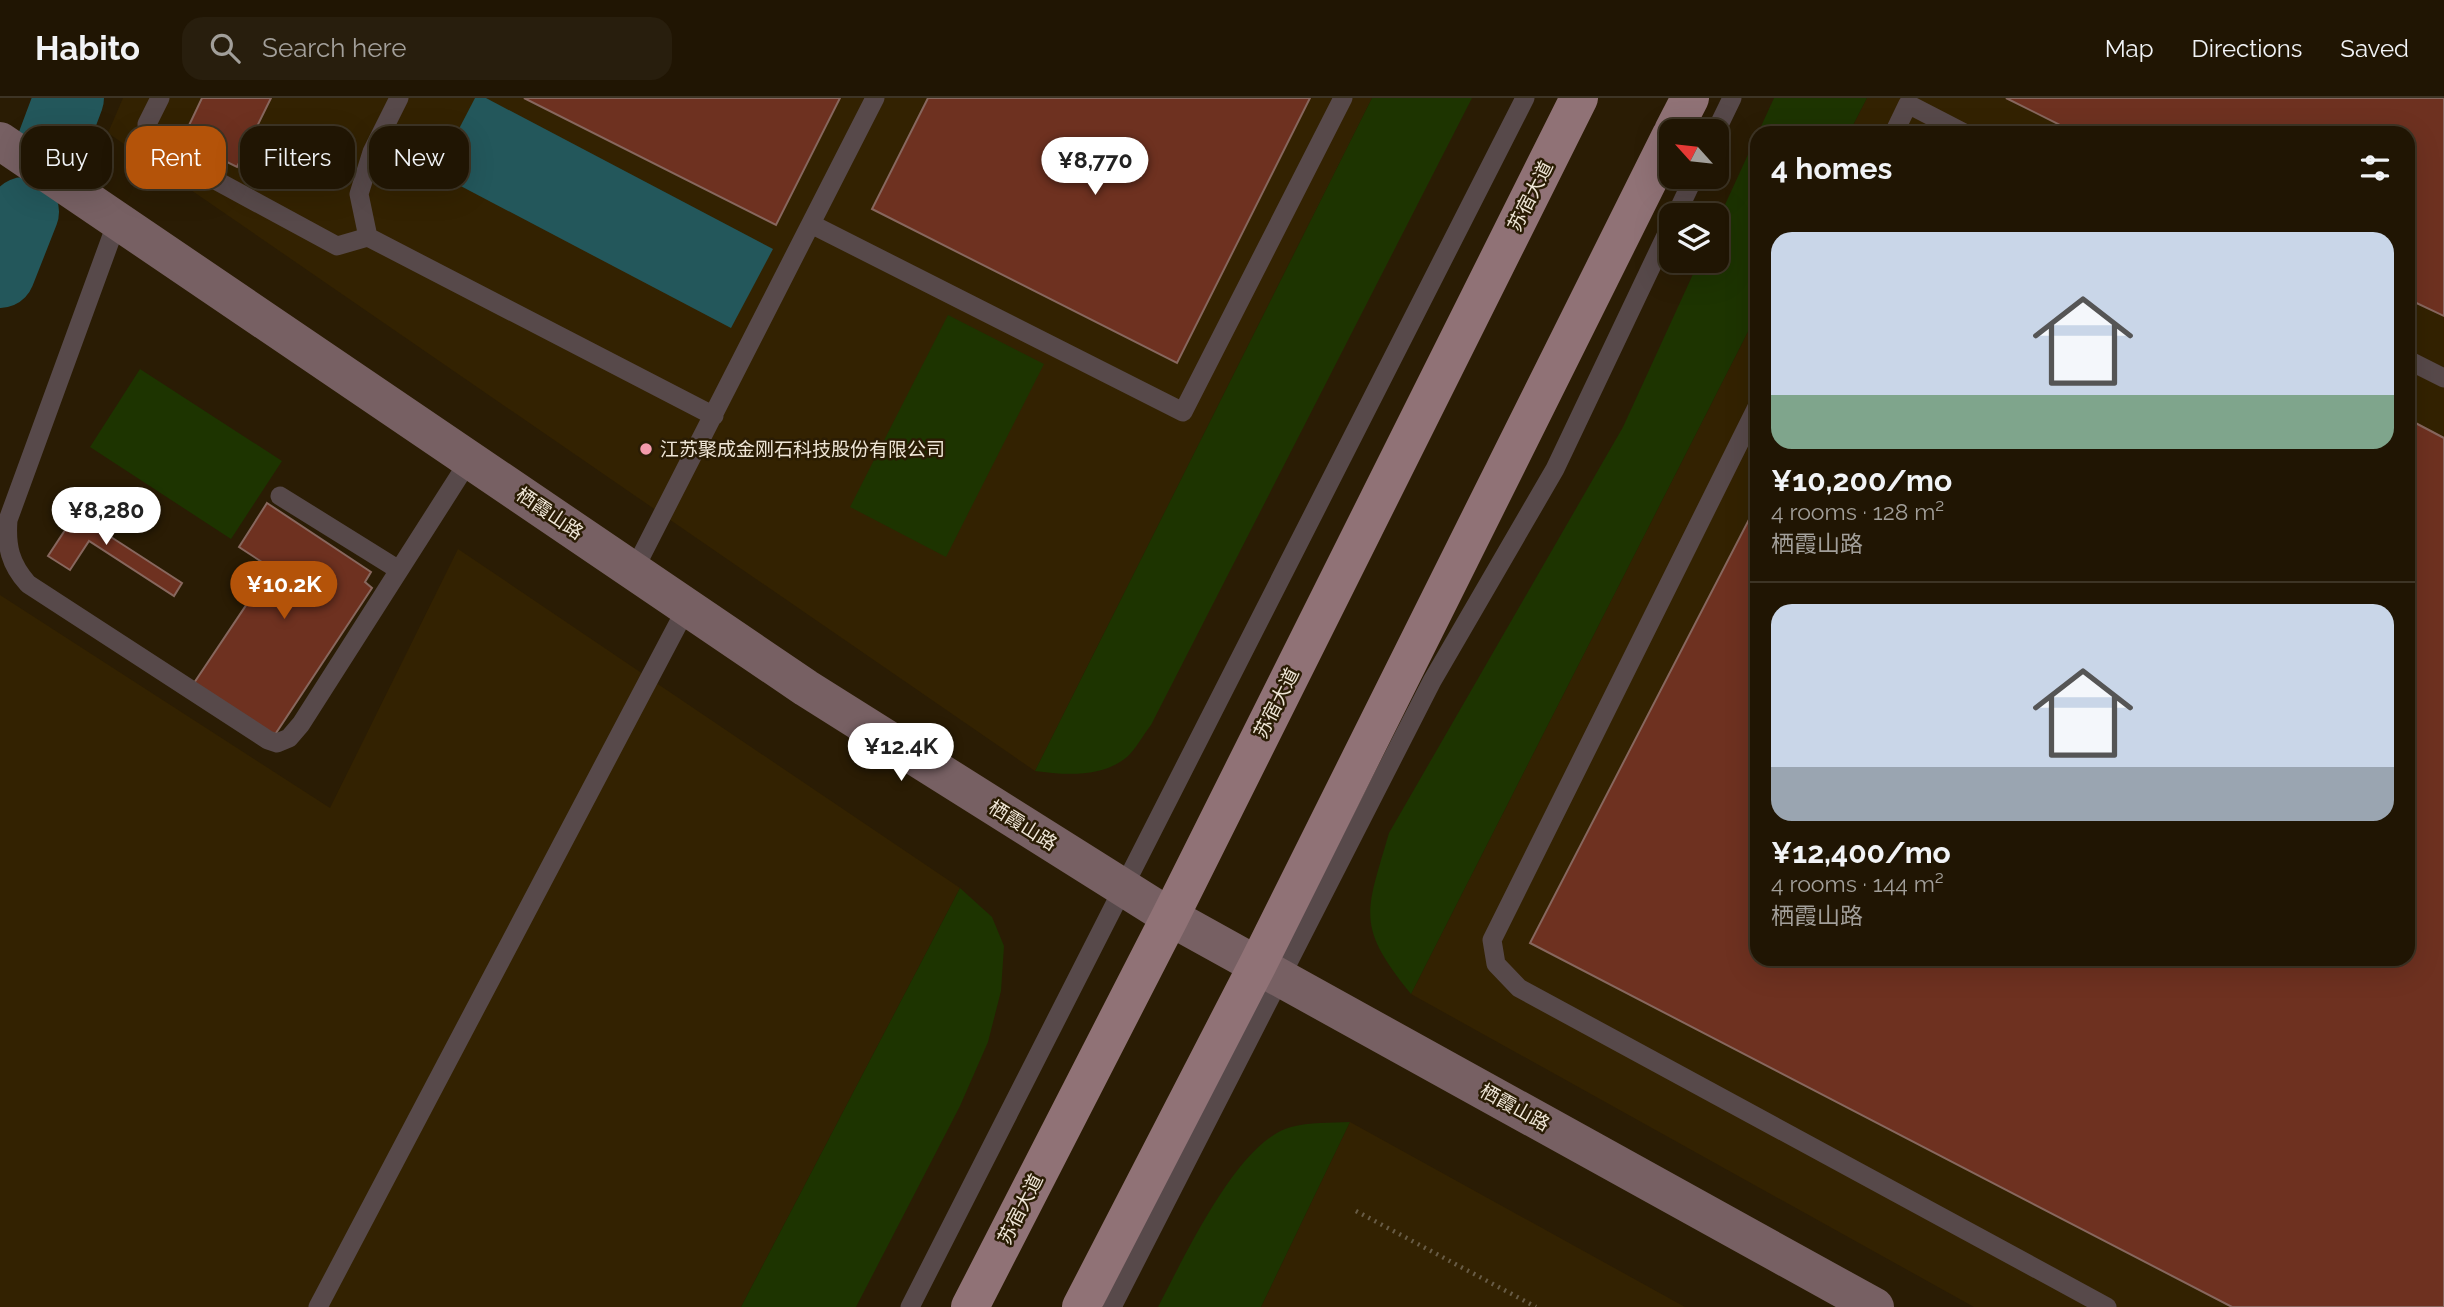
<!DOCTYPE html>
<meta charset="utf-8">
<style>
:root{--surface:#201503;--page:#281e0d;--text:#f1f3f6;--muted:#a29f9a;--line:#3d3425;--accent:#b45309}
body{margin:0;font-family:Raleway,"Noto Sans SC",sans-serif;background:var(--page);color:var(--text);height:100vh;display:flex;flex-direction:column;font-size:26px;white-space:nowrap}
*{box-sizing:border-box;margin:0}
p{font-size:23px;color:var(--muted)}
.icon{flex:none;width:38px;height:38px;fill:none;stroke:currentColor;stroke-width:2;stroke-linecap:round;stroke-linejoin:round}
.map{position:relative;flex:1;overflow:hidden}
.details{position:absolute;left:1750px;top:28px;width:665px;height:840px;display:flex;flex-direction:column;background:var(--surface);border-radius:21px;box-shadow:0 7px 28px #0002,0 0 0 2px var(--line)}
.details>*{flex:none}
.hud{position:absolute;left:21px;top:28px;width:665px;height:63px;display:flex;gap:14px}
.needle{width:46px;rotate:297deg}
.controls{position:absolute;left:1659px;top:21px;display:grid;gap:14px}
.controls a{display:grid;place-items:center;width:70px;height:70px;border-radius:14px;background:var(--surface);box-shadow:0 7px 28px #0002,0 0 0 2px var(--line);font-size:35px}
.price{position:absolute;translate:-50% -60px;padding:0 16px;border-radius:24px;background:#fff;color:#222;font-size:23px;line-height:46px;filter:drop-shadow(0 2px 4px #0008)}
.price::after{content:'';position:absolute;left:50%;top:42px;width:21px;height:16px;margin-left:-10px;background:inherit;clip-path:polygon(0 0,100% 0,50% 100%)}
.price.active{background:var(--accent);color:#fff}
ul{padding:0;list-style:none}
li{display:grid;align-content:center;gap:14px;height:371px;padding:0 21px}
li+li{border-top:2px solid var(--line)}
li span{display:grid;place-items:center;height:217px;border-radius:21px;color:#555}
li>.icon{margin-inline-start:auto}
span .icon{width:126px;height:126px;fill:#fffc;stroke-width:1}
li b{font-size:30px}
h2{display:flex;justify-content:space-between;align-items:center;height:84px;padding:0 21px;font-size:30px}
.tag{padding:0 24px;border-radius:21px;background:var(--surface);box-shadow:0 7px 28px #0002,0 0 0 2px var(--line);font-size:24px;line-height:63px}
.tag.active{background:var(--accent);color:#fff}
header{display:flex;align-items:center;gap:42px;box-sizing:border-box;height:98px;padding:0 35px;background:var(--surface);border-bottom:2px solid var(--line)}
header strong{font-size:33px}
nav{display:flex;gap:38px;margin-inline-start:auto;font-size:24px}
.search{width:490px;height:63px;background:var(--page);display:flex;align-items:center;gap:18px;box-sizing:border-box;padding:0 24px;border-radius:21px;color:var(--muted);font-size:26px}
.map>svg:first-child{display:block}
</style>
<header>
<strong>Habito</strong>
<div class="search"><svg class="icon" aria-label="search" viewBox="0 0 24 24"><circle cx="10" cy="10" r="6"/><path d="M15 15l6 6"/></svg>Search here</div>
<nav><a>Map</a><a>Directions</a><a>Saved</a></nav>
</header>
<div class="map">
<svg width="2444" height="1209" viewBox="0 0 2444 1209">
<rect width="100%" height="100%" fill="#2a1c04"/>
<path fill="#332201" d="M123,0H1372L1035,673L108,35Z
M1867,0H2444V1209H1974L1411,896L1757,216V861H2408V35H1849Z
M458,451L960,790L741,1209H0V497L330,710Z
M1350,1024L1685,1209H1261Z"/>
<path fill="#1d3400" d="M1372,0H1472L1151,627C1143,637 1136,651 1127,659C1102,680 1065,677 1035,673Z
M1774,0H1867L1849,35H1758Z
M1757,37V216L1411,896C1355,827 1366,815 1389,735L1623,329L1699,163H1717V124Z
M948,217L1044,266L946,459L850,409Z
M140,271L282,363L231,441L90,349Z
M960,790L992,819L1004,848L1001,893L988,944L960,1008L856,1209H741Z
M1350,1024L1261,1209H1158C1183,1162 1237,1043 1291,1029C1309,1024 1331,1025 1350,1024Z"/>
<path fill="#23575b" d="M475,0H486L773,151L731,230L436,75Z"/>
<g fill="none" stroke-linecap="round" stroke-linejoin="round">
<path stroke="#23575b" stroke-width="70" d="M51,48L69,0
M0,175L24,114"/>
</g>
<path fill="#6e3120" stroke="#87675e" stroke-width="2" d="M202,0H271L237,69L182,42Z
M524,0H840L776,127Z
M928,0H1310L1177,265L872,111Z
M2006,0H2444V218L2408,201V35H2076Z
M2408,321L2444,340V1209H2232L1530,845L1757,406V861H2408Z
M93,405L121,423L111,439L182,485L174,498L89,443L70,472L48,458L77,414L84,419Z
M267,405L371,474L365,484L372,490L274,638L194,585L271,470L239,449Z"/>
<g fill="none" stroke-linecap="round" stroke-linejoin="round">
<path stroke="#685c46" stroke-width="4.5" stroke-dasharray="2 5" stroke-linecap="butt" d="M1356,1113L1536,1209"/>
<path stroke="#57494a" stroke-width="19" d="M160,0L147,26L148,41L160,52L337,148L368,139
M399,0L372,54L359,96L368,139L714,318
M1716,33L1732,0
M1894,35L1908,6L1964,35
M1676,117L1694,79
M118,121L8,422C6,448 10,466 28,486L268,642L277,645L289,640L301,626L470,361
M811,126L1183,314L1343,0
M2408,262L2444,280
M1757,309L1492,842L1496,866L1519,890L2107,1209
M280,398L399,472
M634,472L875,0
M318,1209L687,509
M910,1209L1525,0
M1112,1209L1432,583L1555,371L1671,127"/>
<path stroke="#776063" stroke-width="38" d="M0,43L806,590L1170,819L1875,1209"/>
<path stroke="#907276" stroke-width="38" d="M1673,33L1690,0
M970,1209L1170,819L1579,0
M1081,1209L1258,866L1671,37"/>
</g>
<circle fill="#f39aab" stroke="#2a1c04" stroke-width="2.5" cx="646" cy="351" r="7"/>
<g text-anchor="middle" stroke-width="5" stroke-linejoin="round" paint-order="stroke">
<g font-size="19" fill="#efe6d7" stroke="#2a1c04">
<text transform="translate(1530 98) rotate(-63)" y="7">苏宿大道</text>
<text transform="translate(550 415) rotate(34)" y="7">栖霞山路</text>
<text transform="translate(1276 605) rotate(-63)" y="7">苏宿大道</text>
<text transform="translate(1023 727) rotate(32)" y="7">栖霞山路</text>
<text transform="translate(1515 1009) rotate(29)" y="7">栖霞山路</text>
<text transform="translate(1020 1111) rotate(-63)" y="7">苏宿大道</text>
</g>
<g font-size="19" fill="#efe6d7" stroke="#2a1c04" text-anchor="start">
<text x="660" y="358">江苏聚成金刚石科技股份有限公司</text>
</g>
</g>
</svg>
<div class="controls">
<a><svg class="needle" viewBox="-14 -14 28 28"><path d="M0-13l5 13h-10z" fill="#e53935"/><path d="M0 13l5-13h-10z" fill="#a29f9a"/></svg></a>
<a><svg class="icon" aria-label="layers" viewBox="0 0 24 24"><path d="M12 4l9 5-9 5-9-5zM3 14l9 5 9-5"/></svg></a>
</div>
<b class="price" style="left:1095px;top:99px">¥8,770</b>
<b class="price" style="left:106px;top:449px">¥8,280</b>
<b class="price active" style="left:284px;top:523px">¥10.2K</b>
<b class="price" style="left:901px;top:685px">¥12.4K</b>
<div class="hud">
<a class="tag">Buy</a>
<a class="tag active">Rent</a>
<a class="tag">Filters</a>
<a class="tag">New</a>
</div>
<section class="details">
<h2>4 homes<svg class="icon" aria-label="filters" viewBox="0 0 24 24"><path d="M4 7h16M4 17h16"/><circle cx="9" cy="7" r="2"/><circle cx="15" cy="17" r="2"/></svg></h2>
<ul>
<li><span style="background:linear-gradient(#c9d6e8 75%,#7fa58c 0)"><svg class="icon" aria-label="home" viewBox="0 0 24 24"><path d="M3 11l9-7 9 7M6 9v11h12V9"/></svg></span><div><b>¥10,200/mo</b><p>4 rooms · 128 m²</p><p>栖霞山路</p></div></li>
<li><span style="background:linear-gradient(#c9d6e8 75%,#9aa5b1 0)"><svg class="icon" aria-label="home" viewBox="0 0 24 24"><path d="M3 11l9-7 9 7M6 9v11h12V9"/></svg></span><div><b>¥12,400/mo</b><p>4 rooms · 144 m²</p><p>栖霞山路</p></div></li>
</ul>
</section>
</div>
